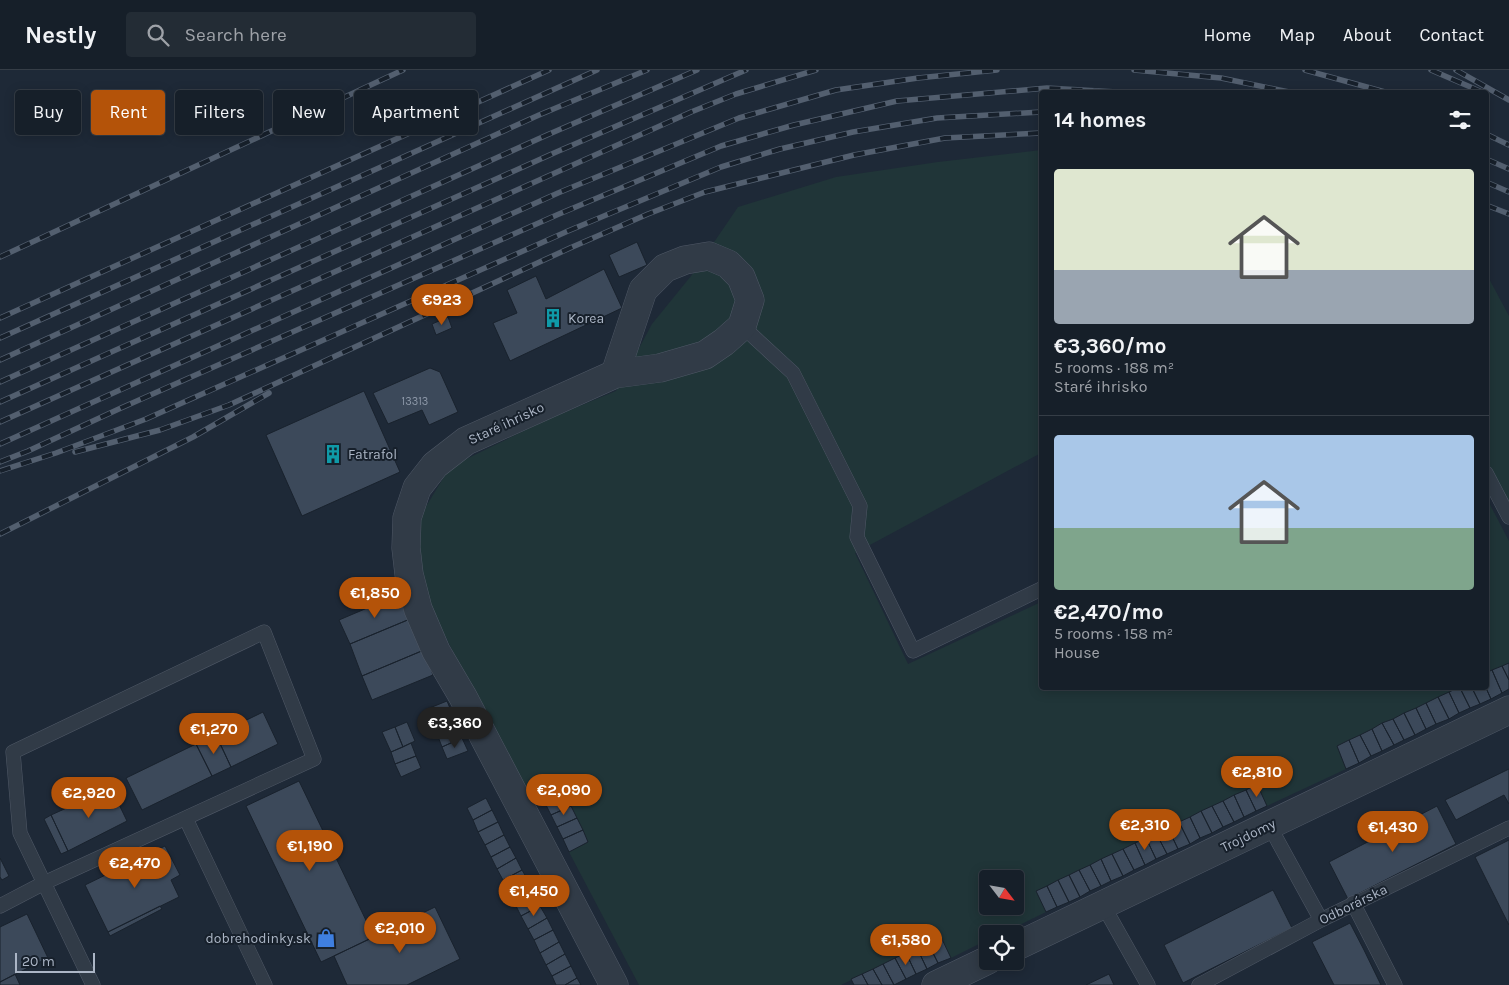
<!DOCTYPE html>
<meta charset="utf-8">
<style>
:root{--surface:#161f29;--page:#232c35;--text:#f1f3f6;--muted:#9ea2a8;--line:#353d46;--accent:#b45309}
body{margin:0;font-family:Karla,sans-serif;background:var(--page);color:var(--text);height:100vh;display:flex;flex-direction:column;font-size:19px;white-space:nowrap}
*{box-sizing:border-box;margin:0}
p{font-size:16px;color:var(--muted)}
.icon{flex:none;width:28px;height:28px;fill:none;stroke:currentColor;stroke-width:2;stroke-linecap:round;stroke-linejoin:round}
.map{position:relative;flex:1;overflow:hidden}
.panel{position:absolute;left:1039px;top:20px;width:450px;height:600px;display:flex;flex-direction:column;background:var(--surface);border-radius:5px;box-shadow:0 2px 12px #0003,0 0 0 1px var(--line)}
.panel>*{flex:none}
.top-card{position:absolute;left:15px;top:20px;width:475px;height:45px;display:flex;gap:10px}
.needle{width:32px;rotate:121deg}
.fabs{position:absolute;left:979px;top:800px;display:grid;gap:10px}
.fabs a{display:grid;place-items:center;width:45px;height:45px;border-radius:5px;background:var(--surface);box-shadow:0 2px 12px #0003,0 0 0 1px var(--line);font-size:25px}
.scale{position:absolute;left:15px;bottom:12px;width:80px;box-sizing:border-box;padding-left:5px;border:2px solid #abb5c5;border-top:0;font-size:14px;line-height:18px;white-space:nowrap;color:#abb5c5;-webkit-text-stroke:4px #17202b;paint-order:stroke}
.price{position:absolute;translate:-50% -42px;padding:0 11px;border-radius:18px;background:var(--accent);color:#fff;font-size:16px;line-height:32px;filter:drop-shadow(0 1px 2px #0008)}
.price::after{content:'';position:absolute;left:50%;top:30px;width:15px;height:11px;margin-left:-8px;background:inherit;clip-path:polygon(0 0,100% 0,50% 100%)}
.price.current{background:#222;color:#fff}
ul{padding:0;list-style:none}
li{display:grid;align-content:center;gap:10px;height:265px;padding:0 15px}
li+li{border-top:1px solid var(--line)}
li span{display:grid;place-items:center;height:155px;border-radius:5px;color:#555}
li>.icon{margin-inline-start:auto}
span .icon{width:90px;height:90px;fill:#fffc;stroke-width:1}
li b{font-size:21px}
h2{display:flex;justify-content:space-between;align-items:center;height:60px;padding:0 15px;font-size:21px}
.pill{padding:0 18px;border-radius:5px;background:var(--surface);box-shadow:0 2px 12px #0003,0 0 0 1px var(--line);font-size:18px;line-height:45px}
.pill.current{background:var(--accent);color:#fff}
header{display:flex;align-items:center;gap:30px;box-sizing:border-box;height:70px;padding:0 25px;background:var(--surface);border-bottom:1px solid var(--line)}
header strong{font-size:24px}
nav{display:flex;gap:28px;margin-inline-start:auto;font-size:18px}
.search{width:350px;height:45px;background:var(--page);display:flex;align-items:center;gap:12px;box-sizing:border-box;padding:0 18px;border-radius:5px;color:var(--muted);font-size:19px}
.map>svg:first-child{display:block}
</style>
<header>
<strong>Nestly</strong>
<div class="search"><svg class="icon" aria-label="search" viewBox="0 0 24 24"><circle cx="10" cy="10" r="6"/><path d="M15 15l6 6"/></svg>Search here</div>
<nav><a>Home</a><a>Map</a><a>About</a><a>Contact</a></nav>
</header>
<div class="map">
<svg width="1509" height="915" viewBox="0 0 1509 915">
<rect width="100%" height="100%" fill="#1e2937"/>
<path fill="#203538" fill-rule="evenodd" d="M1041,80V383L855,483L908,594L1041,532V618H1459L1337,676L1346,699L1267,736L1257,715L1036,821L1046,842L1001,864H988L987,870L951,888L940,867L841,915H639L569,782L588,772L565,723L577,717L530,738L421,517L419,448L450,397L546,350L616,321L652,254L691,206L738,137L836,107L938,92ZM988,809H1015V836H988Z
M1486,203L1509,246V432L1486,391Z
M1486,427L1509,471V593L1486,604Z"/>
<path fill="#3c495a" stroke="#19222d" d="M637,172L647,195L619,207L609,185Z
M604,199L622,238L510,291L493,253L517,243L507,220L536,206L546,229Z
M448,247L452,258L436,265L432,254Z
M430,298L440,302L458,342L429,355L422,340L388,354L373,323Z
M364,321L400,402L302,446L266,365Z
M400,524L410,549L350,574L339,550Z
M410,549L424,580L362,606L350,574Z
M424,580L433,605L372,630L362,606Z
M1509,593V610L1502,596Z
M1502,596L1509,610V619L1502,623L1492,600Z
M1492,600L1502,623L1491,629L1486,618V603Z
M1458,618H1460L1470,638L1459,643L1449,622Z
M1460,618H1472L1480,634L1470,638Z
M1472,618H1486L1491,629L1480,634Z
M1449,622L1459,643L1449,649L1438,627Z
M1438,627L1449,649L1436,654L1426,633Z
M447,631L452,643L432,652L427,639Z
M1426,633L1436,654L1426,659L1416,638Z
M1416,638L1426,659L1415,665L1404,643Z
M263,642L278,674L231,697L216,665Z
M452,643L457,656L437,664L432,652Z
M1404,643L1415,665L1404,670L1393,649Z
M1393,649L1404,670L1394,675L1382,653Z
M407,652L415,671L403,677L395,657Z
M1382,653L1394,675L1382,681L1372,659Z
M457,656L462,668L442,677L437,664Z
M395,657L403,677L391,682L382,662Z
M1372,659L1382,681L1371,686L1360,665Z
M216,665L231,697L212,706L196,674Z
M1360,665L1371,686L1359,693L1349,670Z
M462,668L468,681L447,689L442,677Z
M1349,670L1359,693L1346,699L1337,676Z
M411,673L416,686L395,694L391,682Z
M196,674L212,706L142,740L126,708Z
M416,686L421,698L401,707L395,694Z
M1509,699V734L1504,725L1456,750L1445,730Z
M299,711L374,867L321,892L246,736Z
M1257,714L1267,736L1256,741L1246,720Z
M111,718L127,751L68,781L51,745Z
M1246,720L1256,741L1244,747L1234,725Z
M565,723L571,736L551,745L545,733Z
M1234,725L1244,747L1234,752L1223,731Z
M486,728L492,740L473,750L467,738Z
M1223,731L1234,752L1223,757L1212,736Z
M571,736L577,748L557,757L551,745Z
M1212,736L1223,757L1212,763L1201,741Z
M1437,736L1456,774L1348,829L1329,792Z
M492,740L498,752L478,762L473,750Z
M1201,741L1212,763L1200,768L1190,747Z
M51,745L68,781L61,784L44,749Z
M1190,747L1200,768L1190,774L1179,752Z
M577,748L583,760L563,769L557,757Z
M498,752L504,765L485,775L478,762Z
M1179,752L1190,774L1178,779L1168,758Z
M1168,758L1178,779L1167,784L1156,763Z
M583,760L588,772L569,782L563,769Z
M1156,763L1167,784L1156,789L1146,768Z
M504,765L510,777L491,787L485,775Z
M1146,768L1156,789L1145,795L1135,773Z
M1509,770V855L1475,787Z
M1135,773L1145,795L1134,800L1123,779Z
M165,776L180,805L171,810L179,827L108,862L85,815Z
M510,777L516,788L497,799L491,787Z
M1123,779L1134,800L1123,806L1112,784Z
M1112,784L1123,806L1111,811L1101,789Z
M0,788L9,806L2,810L0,807Z
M516,788L522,800L503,810L497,799Z
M1101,789L1111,811L1101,816L1090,795Z
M1090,795L1101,816L1090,821L1079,800Z
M522,800L529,812L509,822L503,810Z
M1079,800L1090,821L1080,827L1069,805Z
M1069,805L1080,827L1069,832L1058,810Z
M1058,810L1069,832L1057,837L1047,816Z
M529,812L534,824L515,834L509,822Z
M1047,816L1057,837L1046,842L1036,821Z
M1273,820L1292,858L1183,913L1164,875Z
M534,824L540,836L521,846L515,834Z
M160,836L162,839L110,866L108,862Z
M540,836L547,848L528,859L521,846Z
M435,837L460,889L407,915H347L334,886Z
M27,844L48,888L0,912V857Z
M547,848L553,860L534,870L528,859Z
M1350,853L1364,880L1381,915H1334L1312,872Z
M553,860L559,872L540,883L534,870Z
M941,867L951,888L938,893L928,873Z
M559,872L565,884L546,895L540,883Z
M928,873L938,893L927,899L917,878Z
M917,878L927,899L916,904L906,883Z
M906,883L916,904L906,909L895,888Z
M565,884L571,896L552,906L546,895Z
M895,888L906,909L894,915L883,894Z
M883,894L894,915H882L873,899Z
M571,896L577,908L565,915H556L552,906Z
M873,899L882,915H868L862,904Z
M15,904L20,915H0V912Z
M862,904L868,915H854L851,909Z
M1109,904L1114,915H1086Z
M577,908L581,915H565Z"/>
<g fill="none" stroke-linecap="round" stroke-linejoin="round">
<g stroke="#4f5866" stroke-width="15">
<path id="lane" d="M742,256L793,303L860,436L857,467L913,581L1041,519
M1486,403L1509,447
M186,749L265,915
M1269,755L1321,850
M1353,833L1395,915
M1103,835L1148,915
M0,836L44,813L314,689L264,562L13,682L20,763L93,915
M1199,915L1321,850L1509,758"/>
</g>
<g stroke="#4f5866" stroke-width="29">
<path id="street" d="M1015,877L1509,640
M614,915L463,627L436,581L418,539L409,504L406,478L407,448L417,418L435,395L466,371L615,304L660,298L705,285L724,272L742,256L750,230L741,207L728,194L709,186L685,190L665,198L643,220L615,304
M936,915L988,890"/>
</g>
<use href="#lane" stroke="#313b47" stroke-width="14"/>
<use href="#street" stroke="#313b47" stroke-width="28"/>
<g stroke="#535f6f" stroke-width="5.5">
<path id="rail" d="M1134,0L1221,8L1289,22
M1305,0L1385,22
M1431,0L1482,22
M1456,0L1509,30
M1486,64L1509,75
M1486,89L1509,99
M1486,112L1509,122
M1486,135L1509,144
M0,187L403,0
M0,248L549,0
M0,268L597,0
M0,290L539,45L647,0
M0,312L547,65L697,0
M0,332L554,83L746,0
M0,352L691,42L736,24L816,0
M0,374L558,123L739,48L836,20L918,8L997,0
M75,382L160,360L229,335L570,178L648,144L705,122L854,85L945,68L1041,63
M0,392L28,381L121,338L559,144L721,76L794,55L897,31L1047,18L1117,22
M0,401L56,383L146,349L568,161L721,97L780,79L853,62L937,48L1041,42
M0,464L193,367L269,323"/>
</g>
<use href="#rail" stroke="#17202b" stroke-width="4" stroke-dasharray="11" stroke-linecap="butt"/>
</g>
<defs>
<g id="building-bare" transform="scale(1.5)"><path d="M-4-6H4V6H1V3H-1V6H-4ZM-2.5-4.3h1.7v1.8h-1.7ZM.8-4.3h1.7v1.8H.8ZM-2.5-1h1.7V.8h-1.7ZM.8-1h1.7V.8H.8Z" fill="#0f9aa8" stroke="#17202b" stroke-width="2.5" paint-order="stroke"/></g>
<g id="shop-bare" transform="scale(1.5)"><path d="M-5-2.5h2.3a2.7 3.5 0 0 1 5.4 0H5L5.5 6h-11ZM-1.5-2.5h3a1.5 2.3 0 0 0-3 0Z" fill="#3f7fe0" stroke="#17202b" stroke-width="2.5" paint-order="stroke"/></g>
</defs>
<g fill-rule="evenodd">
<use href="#building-bare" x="553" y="248"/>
<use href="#building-bare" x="333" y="384"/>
<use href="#shop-bare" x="326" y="868"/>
</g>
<g text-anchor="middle" stroke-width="4" stroke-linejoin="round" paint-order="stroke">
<g font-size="11" fill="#8f9aaa">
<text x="415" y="335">13313</text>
</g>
<g font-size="14" fill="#abb5c5" stroke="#17202b" text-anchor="start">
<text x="568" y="253">Korea</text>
<text x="348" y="389">Fatrafol</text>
<text x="311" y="873" text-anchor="end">dobrehodinky.sk</text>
</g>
<g font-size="14" fill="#abb5c5" stroke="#17202b">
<text transform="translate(506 353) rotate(-25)" y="5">Staré ihrisko</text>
<text transform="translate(1248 765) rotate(-26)" y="5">Trojdomy</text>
<text transform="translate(1353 834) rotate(-26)" y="5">Odborárska</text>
</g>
</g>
</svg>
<div class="fabs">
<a><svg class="needle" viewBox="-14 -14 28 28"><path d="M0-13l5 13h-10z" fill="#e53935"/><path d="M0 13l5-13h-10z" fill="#9ea2a8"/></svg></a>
<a><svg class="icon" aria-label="locate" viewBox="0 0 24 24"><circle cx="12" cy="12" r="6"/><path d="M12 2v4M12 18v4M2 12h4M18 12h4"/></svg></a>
</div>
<div class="scale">20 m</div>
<b class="price" style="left:442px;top:256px">€923</b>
<b class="price" style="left:375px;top:549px">€1,850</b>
<b class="price current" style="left:455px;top:679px">€3,360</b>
<b class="price" style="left:214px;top:685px">€1,270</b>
<b class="price" style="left:1257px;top:728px">€2,810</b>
<b class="price" style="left:564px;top:746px">€2,090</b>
<b class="price" style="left:89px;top:749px">€2,920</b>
<b class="price" style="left:1145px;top:781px">€2,310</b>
<b class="price" style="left:1393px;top:783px">€1,430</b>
<b class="price" style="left:310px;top:802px">€1,190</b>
<b class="price" style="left:135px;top:819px">€2,470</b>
<b class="price" style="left:534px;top:847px">€1,450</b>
<b class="price" style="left:400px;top:884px">€2,010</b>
<b class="price" style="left:906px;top:896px">€1,580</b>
<div class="top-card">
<a class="pill">Buy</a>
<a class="pill current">Rent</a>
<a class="pill">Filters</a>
<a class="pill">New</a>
<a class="pill">Apartment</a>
</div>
<section class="panel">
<h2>14 homes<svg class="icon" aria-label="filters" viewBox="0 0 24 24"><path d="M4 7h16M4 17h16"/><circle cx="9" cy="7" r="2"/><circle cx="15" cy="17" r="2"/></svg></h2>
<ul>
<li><span style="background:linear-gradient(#dfe7d0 65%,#9aa5b1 0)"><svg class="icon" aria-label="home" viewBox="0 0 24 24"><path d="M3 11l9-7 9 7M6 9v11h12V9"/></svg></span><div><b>€3,360/mo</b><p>5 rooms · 188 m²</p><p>Staré ihrisko</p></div></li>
<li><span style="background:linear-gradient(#a9c7e8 60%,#7fa58c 0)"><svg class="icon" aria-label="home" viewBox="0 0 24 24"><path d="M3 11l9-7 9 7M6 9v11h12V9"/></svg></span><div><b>€2,470/mo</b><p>5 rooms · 158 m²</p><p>House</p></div></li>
</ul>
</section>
</div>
